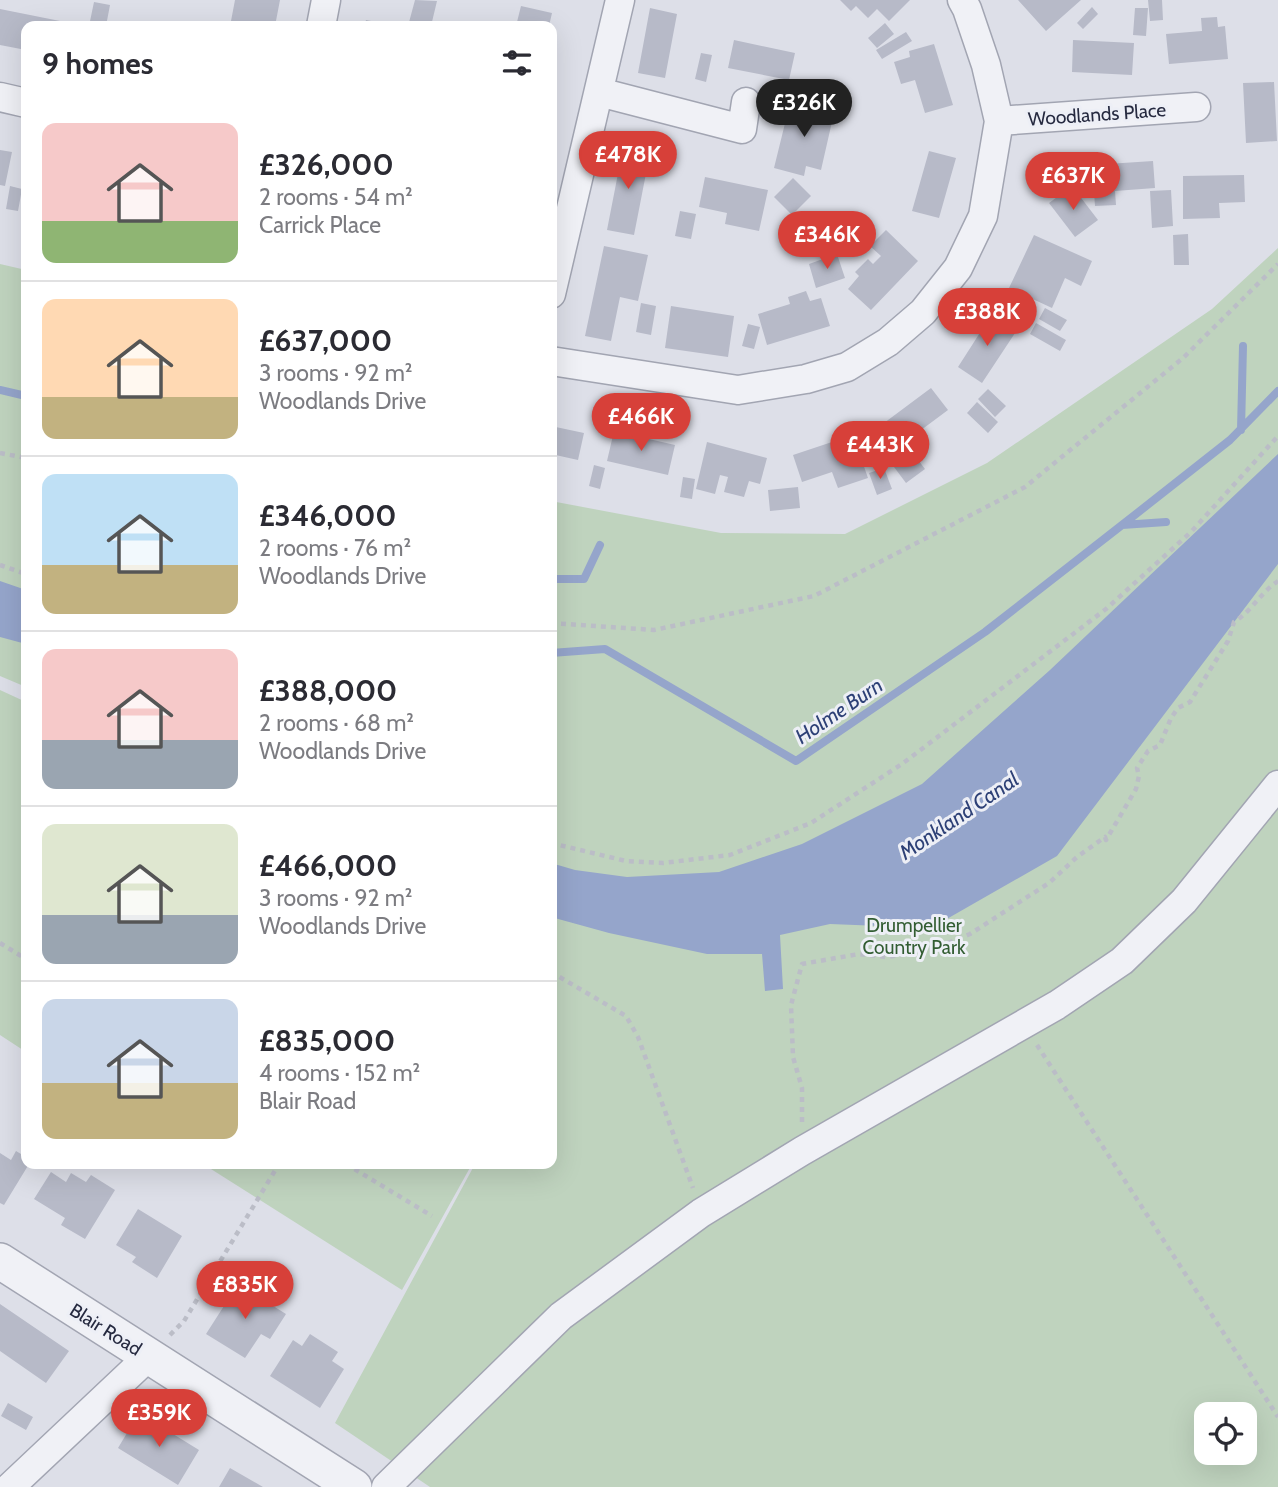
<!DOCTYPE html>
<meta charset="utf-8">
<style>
:root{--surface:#fff;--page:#f2f2f3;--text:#2b2b33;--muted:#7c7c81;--line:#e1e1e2;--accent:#d74039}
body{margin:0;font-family:Cabin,sans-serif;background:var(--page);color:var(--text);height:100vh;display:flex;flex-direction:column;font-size:26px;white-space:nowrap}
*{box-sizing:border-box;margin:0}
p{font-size:23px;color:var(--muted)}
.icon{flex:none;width:38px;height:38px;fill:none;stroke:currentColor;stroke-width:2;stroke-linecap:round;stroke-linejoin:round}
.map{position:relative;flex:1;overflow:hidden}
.side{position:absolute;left:21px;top:21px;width:536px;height:1148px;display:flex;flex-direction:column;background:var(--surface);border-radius:14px;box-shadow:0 7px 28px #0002}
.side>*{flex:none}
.tools{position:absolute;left:1194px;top:1402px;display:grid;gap:14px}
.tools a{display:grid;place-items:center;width:63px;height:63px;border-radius:14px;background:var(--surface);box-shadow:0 7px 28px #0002;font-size:35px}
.price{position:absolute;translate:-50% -60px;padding:0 16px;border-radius:24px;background:var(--accent);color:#fff;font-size:23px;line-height:46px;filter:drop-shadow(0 2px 4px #0008)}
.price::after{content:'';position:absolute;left:50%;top:42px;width:21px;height:16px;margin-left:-10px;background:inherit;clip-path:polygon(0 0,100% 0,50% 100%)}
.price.selected{background:#222;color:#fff}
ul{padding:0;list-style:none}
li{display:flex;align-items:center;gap:21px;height:175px;padding:0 21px}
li+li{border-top:2px solid var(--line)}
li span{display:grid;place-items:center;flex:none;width:196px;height:140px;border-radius:14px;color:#555}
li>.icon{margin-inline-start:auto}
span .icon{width:84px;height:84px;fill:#fffc;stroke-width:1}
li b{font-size:30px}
h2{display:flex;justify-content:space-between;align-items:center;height:84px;padding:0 21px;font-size:30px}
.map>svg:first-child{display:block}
</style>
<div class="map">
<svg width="1278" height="1487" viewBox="0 0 1278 1487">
<rect width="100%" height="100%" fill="#dddfe8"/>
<path fill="#bfd3be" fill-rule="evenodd" d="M1278,248V1487H430L335,1423L475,1164H551V501L721,533L845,534L987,463L1212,309ZM1206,1414H1244V1452H1206Z
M0,264L26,270V687L0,676Z
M0,690L26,702V1052L0,1035Z
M203,1164H472L402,1290Z"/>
<path fill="#95a5cb" d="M1278,454V564L1057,856L931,928L830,924L780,935L783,989L765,991L762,954H707L609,933L551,917V863L575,870L627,877L719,872L802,844L922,784L1050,670Z
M0,581L26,590V644L0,637Z"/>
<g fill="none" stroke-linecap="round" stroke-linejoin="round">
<path stroke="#95a5cb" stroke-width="8" d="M0,390L26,396
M1241,430L1243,346
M1122,525L1230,440L1278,391
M551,579H584L600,545
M551,653L605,649L796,761L985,632L1122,525L1166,522"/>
</g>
<path fill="#b7bac8" d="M235,0H280L275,26H244L245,24L231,21Z
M415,0L437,1L431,26H408Z
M840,0H910L889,21L877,9L868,18L856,6L851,11Z
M1018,0H1081L1046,31Z
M1148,0H1162L1163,20L1150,21Z
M94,2L110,5L106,26H89Z
M521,6L552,13L549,26H516Z
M1092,7L1098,14L1083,29L1077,23Z
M650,8L677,14L665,78L638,73Z
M1135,8H1148L1146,36L1133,35Z
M0,9L60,21L59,26H26V50L0,45Z
M1217,17L1218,27L1225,26L1228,59L1169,64L1166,34L1202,31L1201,18Z
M366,20L392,25V26H364Z
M885,23L894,34L877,48L868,38Z
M906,32L912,41L882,59L876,50Z
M734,40L795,53L789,80L728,68Z
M1073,40L1134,43L1132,75L1072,72Z
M934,44L953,105L925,113L915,80L901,84L894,62L910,57L909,51Z
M701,53L712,55L706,82L695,79Z
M1274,82L1277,141L1246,143L1243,83Z
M790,103L834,113L821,170L806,166L804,176L774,168Z
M623,148L650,153L634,235L607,230Z
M0,150L12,152L5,186L0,185Z
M929,151L956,158L939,218L912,211Z
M1153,161L1155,188L1115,191L1116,205L1095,206L1092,165Z
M1244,175L1245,202L1219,203L1220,218L1183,219V176Z
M705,177L768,190L759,231L725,224L727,213L699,207Z
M793,178L811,196L792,215L774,197Z
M10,186L22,189L18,211L6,209Z
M1072,186L1098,220L1075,237L1049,203Z
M1171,190L1173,226L1152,228L1150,191Z
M680,211L696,214L691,239L675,236Z
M886,230L918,261L871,310L848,289L859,276L855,272L868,259L873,264L881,256L870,246Z
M1188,234L1189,265H1174L1173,235Z
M1034,235L1092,261L1081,286L1065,278L1052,308L1009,288Z
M604,246L648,255L638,301L620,297L611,341L585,336Z
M837,254L845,278L816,288L809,264Z
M806,291L810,301L821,298L830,326L767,345L758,314L790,304L788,297Z
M641,303L656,306L651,335L636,332Z
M671,306L734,316L728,357L665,348Z
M1045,308L1067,320L1060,331L1039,319Z
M992,314L1017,330L982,383L958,367Z
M1036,323L1066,340L1060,351L1030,334Z
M748,324L760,327L754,349L742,346Z
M931,388L948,410L897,448L880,426Z
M988,389L1006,406L995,417L978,399Z
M977,402L998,422L988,433L967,413Z
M551,426L584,433L578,460L551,454Z
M614,431L675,445L668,475L607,461Z
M853,435L868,478L838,488L832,472L802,482L793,455Z
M707,442L767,458L760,484L749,481L744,497L724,492L728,477L720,475L715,494L696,489Z
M912,452L925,469L906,483L894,467Z
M594,465L605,468L600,489L589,486Z
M884,468L892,489L877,495L869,473Z
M683,477L695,479L692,499L680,497Z
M798,487L800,508L770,511L768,490Z
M16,1151L26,1157V1164H29L4,1205L0,1203V1153L11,1160Z
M51,1172L66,1182L71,1173L86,1182L91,1175L115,1190L85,1239L61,1225L65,1218L34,1199Z
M138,1209L182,1236L157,1278L132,1262L136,1257L116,1245Z
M238,1284L286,1314L270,1339L261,1334L245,1358L206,1334Z
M0,1304L69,1351L46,1383L0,1351Z
M310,1334L338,1352L332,1361L344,1369L320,1408L270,1376L293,1340L302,1346Z
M8,1403L33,1417L26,1430L1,1416Z
M139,1413L199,1450L178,1485L118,1448Z
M230,1468L263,1487H219Z"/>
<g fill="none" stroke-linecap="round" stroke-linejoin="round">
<g stroke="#a2a5b2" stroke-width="31">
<path id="minor" d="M321,26L326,0
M599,92L742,129L746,102
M0,97L26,103
M999,121L1196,107
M551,294L620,0
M551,361L738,390L806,379L847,367L888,342L923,312L958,268L983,216L999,121L986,65L967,9L962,0
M10,1487L149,1356
M386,1487L561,1316L701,1213L802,1151L1057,1005L1122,961L1184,901L1278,785"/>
</g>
<g stroke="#a2a5b2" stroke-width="38">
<path id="tertiary" d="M0,1261L354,1487"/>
</g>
<path stroke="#bbbdc7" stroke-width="4.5" stroke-dasharray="5 5" stroke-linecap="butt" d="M0,453L26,458
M0,565L26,574
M551,623L654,630L814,596L1025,487L1183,358L1278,264
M551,843L626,861L663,863L730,855L811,823L902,764L1106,609L1191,532L1278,436
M0,943L26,959
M551,972L626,1016L638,1037L693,1188
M1037,1045L1278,1417
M802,1122V1088L793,1057L791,1005L802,964L859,954L886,957L910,954L931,950L970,934L1049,883L1077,857L1105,837L1106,840L1136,789L1139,776L1137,768L1148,751L1160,745L1171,718L1178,708L1190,702L1228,641L1234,622C1253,610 1260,593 1278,581
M346,1164L432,1216
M170,1335L184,1321L279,1164"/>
<use href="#minor" stroke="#f0f1f6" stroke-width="28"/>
<use href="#tertiary" stroke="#f0f1f6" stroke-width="35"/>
</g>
<g text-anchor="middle" stroke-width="6" stroke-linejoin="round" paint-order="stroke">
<g font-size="19" fill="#262a40" stroke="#edeff6">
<text transform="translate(1097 114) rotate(-4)" y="7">Woodlands Place</text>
<text transform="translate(106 1329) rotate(32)" y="7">Blair Road</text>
</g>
<g font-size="19" fill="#325d32" stroke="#edeff6">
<text x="914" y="932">Drumpellier<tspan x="914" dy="22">Country Park</tspan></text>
</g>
<g font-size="21" font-style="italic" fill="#2d4076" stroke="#edeff6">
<text transform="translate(839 711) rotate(-34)" y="7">Holme Burn</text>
<text transform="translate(959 816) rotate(-34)" y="7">Monkland Canal</text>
</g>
</g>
</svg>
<div class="tools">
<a><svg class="icon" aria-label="locate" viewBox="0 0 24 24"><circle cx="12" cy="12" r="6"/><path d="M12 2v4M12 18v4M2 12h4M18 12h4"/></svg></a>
</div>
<b class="price selected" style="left:804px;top:139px">£326K</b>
<b class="price" style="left:628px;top:191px">£478K</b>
<b class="price" style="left:1073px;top:212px">£637K</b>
<b class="price" style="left:827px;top:271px">£346K</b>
<b class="price" style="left:987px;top:348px">£388K</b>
<b class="price" style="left:641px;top:453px">£466K</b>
<b class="price" style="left:880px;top:481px">£443K</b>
<b class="price" style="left:245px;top:1321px">£835K</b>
<b class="price" style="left:159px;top:1449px">£359K</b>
<section class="side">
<h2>9 homes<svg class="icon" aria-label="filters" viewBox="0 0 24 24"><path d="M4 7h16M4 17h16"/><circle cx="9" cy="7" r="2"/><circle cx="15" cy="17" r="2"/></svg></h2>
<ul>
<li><span style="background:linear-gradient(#f6c9c9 70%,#8fb573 0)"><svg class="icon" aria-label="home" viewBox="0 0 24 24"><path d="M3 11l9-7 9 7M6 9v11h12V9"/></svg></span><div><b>£326,000</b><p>2 rooms · 54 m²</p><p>Carrick Place</p></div></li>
<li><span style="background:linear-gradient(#ffd9b3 70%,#c2b280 0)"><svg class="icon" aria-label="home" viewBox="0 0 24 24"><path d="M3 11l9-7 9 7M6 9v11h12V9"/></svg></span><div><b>£637,000</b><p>3 rooms · 92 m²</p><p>Woodlands Drive</p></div></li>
<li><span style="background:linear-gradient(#bfe0f5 65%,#c2b280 0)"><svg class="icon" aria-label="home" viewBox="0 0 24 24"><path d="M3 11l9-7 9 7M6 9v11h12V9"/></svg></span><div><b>£346,000</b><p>2 rooms · 76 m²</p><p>Woodlands Drive</p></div></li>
<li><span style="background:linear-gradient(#f6c9c9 65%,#9aa5b1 0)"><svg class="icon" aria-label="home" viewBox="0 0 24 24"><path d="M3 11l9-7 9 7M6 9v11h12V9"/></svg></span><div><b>£388,000</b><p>2 rooms · 68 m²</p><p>Woodlands Drive</p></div></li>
<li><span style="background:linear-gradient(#dfe7d0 65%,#9aa5b1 0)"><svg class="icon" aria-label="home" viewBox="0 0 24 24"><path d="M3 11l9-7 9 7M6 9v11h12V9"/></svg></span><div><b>£466,000</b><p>3 rooms · 92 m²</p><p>Woodlands Drive</p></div></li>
<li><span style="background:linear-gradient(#c9d6e8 60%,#c2b280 0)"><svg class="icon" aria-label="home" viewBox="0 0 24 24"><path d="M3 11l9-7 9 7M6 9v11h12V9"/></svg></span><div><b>£835,000</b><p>4 rooms · 152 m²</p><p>Blair Road</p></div></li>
</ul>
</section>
</div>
